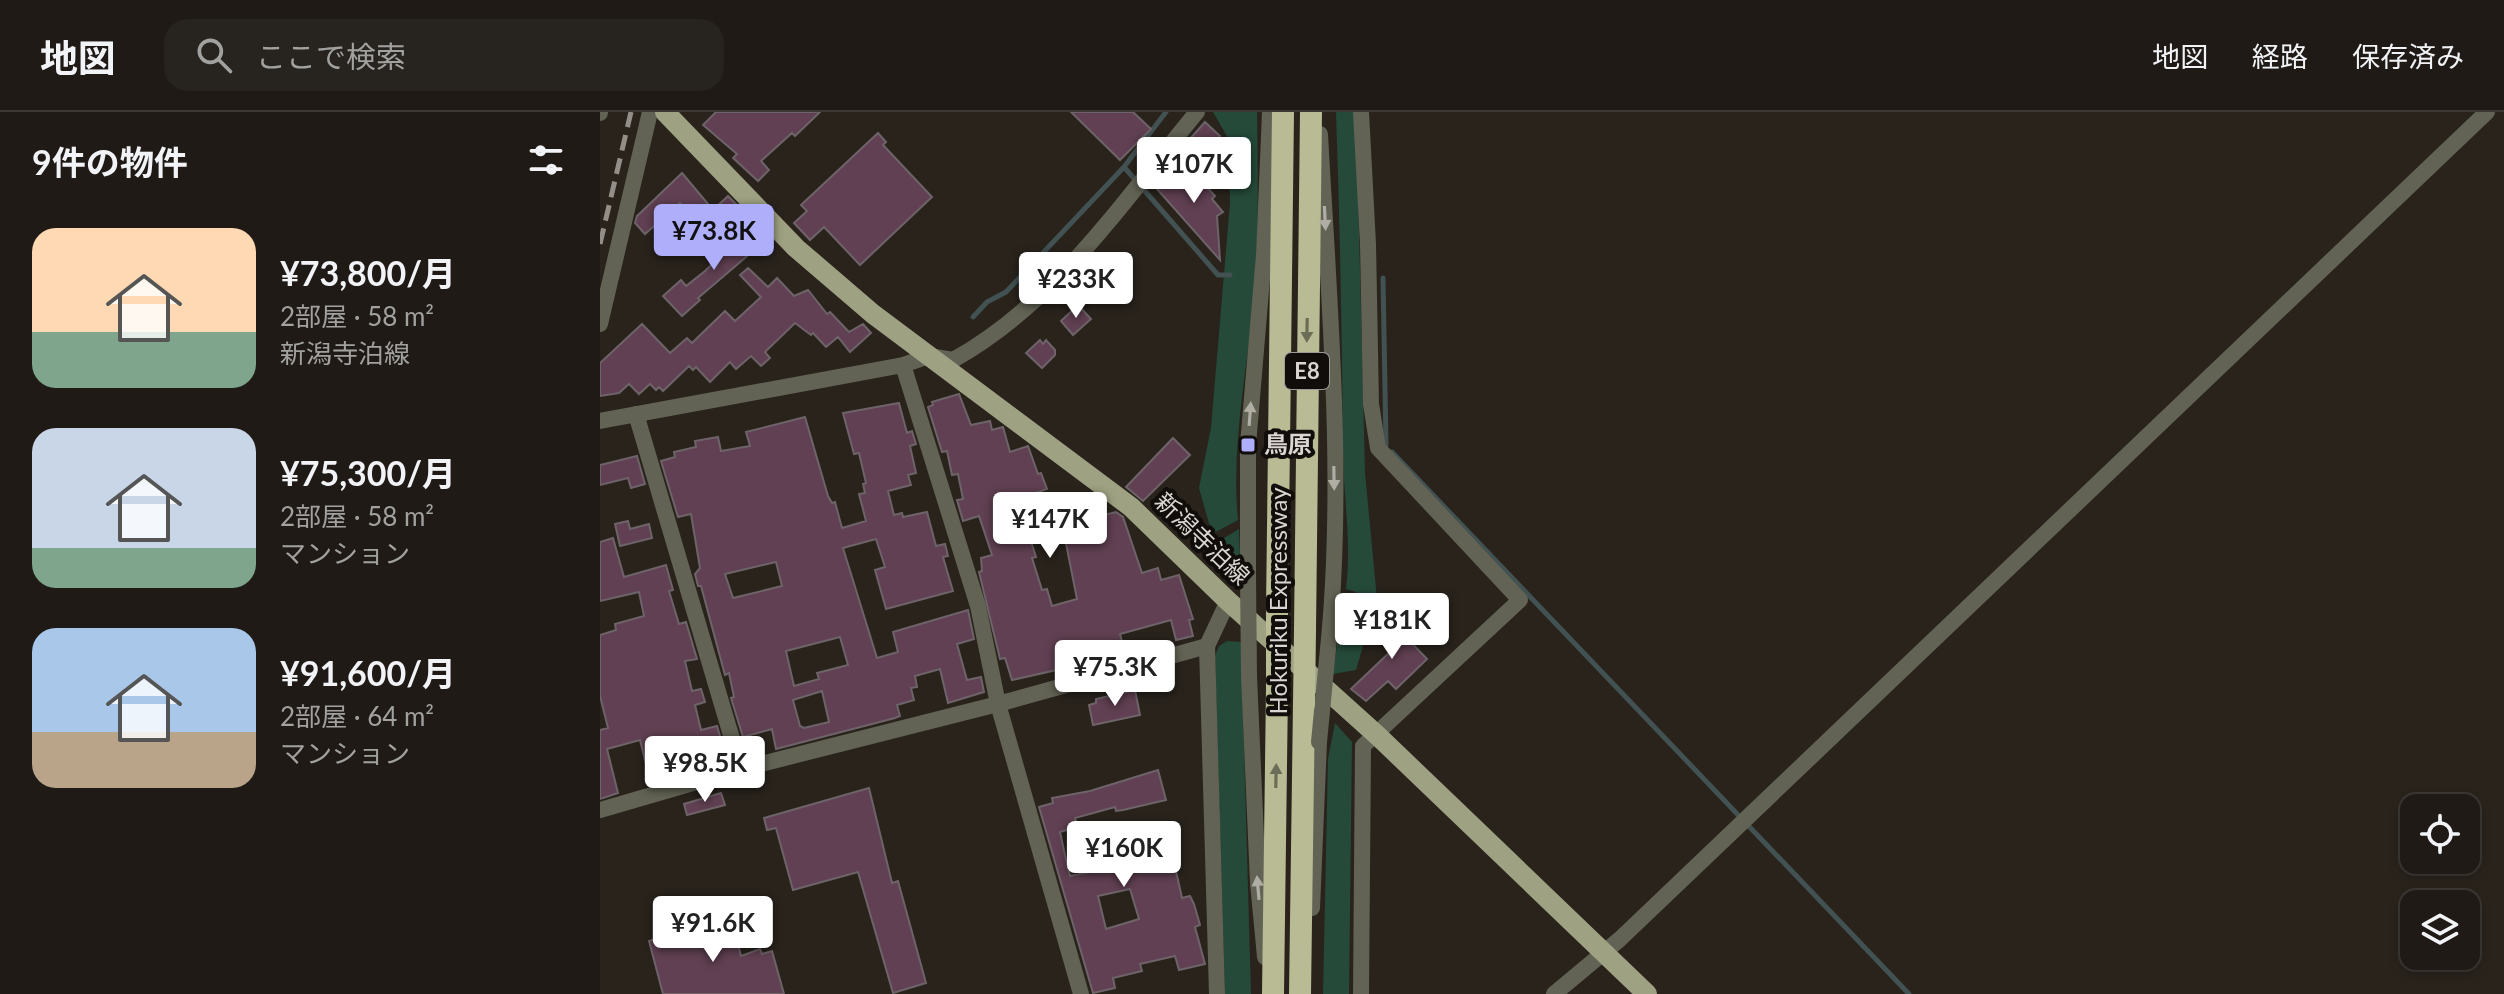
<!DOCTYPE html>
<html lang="ja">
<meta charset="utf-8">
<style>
:root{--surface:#1f1a15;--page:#27231e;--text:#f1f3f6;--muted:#a1a1a0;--line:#3c3834;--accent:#afaefa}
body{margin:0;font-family:Lato,"Noto Sans JP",sans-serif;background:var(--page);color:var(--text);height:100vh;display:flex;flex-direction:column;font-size:30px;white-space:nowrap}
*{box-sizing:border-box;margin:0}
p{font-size:26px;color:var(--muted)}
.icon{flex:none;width:44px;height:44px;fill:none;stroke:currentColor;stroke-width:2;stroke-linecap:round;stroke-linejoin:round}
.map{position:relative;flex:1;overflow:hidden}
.side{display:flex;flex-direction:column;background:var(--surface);width:600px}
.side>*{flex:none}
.tools{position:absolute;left:1800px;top:682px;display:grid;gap:16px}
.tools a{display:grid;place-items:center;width:80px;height:80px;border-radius:16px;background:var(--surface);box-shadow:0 4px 12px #0003,0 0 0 2px var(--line);font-size:40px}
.price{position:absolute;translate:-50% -68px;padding:0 18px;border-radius:8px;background:#fff;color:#222;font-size:26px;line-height:52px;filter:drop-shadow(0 2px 4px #0008)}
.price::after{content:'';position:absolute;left:50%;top:48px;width:24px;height:18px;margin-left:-12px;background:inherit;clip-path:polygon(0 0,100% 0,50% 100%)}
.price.active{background:var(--accent);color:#111}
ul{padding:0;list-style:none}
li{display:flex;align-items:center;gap:24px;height:200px;padding:0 32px}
li span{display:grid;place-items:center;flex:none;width:224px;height:160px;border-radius:24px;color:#555}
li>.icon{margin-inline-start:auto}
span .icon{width:96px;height:96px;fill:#fffc;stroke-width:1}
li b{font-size:34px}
h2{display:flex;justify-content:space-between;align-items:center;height:96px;padding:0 32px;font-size:34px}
header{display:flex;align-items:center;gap:48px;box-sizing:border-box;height:112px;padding:0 40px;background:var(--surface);border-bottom:2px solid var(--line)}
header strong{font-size:38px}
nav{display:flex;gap:44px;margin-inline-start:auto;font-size:28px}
.search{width:560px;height:72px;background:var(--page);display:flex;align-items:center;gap:20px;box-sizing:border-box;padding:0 28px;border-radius:24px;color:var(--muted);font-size:30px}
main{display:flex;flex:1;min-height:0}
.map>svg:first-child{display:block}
</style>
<header>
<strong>地図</strong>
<div class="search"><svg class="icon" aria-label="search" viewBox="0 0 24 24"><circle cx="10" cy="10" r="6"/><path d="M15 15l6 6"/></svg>ここで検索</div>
<nav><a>地図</a><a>経路</a><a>保存済み</a></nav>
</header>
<main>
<section class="side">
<h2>9件の物件<svg class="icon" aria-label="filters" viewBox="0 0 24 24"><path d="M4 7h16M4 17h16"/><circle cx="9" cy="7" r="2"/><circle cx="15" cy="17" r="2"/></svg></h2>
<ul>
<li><span style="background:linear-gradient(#ffd9b3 65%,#7fa58c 0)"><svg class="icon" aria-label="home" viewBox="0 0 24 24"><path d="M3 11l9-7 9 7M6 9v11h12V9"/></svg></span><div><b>¥73,800/月</b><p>2部屋 · 58 m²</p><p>新潟寺泊線</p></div></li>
<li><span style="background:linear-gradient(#c9d6e8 75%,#7fa58c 0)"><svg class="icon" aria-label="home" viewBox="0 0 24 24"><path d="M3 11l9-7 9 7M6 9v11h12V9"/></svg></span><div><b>¥75,300/月</b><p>2部屋 · 58 m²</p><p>マンション</p></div></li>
<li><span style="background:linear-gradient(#a9c7e8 65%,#b9a48a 0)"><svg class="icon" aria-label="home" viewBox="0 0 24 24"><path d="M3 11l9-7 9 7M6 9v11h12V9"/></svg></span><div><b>¥91,600/月</b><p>2部屋 · 64 m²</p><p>マンション</p></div></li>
</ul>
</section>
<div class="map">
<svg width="1904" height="882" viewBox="0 0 1904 882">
<rect width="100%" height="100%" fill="#29231c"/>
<path fill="#254a3a" d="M613,0H657C658,65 659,130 653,195C646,265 631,337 638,408L612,422L599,376L611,316L630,91L628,26Z
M736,0H756L765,361L777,487L746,477C752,427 743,386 743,336C742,224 740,112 736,0Z
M639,417L641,474L615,453L614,432Z
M743,490L773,500L756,558L733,562Z
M627,529L641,530L651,882H625L615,544L619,534Z
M735,611L752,630L749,882H723L728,647Z"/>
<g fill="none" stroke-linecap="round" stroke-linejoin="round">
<path stroke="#425152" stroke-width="5" d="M524,55L618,163H630
M783,166L786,333
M373,205L387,190L406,180L524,55L566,0
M792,340L1309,882"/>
</g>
<path fill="#604052" stroke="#6d6368" stroke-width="2" fill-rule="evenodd" d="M116,0H220L195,24L192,21L161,49L169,58L158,69L133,46L137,42L103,13Z
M471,0H533L551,17L520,48Z
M605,10L620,24L603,42L589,28Z
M278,21L286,30L283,33L332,85L260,153L224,115L210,128L194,111L207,99L201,93Z
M584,50L615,84L612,87L623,100L617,104L620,148L557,77Z
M82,61L113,98L128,84L139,95L110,122L80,91L45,122L35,111L37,104Z
M152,113L166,128L98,186L100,188L82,204L63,184L81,168L86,174L105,159Z
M148,156L168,175L177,166L194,184L208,178L227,202L230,200L249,220L263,212L271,221L250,240L238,225L226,235L213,221L211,223L195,211L165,240L170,246L161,254L151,244L136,257L130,250L110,270L96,255L93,258L89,254L63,279L59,275L56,278L50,272L39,282L29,272L19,281L0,284V251L42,212L70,241L87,226L92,231L125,199L135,209L161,185L140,163Z
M478,193L491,207L473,223L461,209Z
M440,228L443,232L446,228L455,238V243L442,256L426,241Z
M359,282L371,313L390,309L392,318L403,315L410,340L428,334L438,362L441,361L447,377L400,393L406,417L432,409L436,421L429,423L436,445L432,446L442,478L447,477L452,494L477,487L461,406L468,405L466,398L483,393L487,407L516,400L523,405L542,461L558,456L561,468L579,463L593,507L589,508L593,524L576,528L571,508L520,522L525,541L500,548L499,542L469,551L470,555L412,568L405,546L400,547L379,460L382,459L381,446L392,443L379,404L363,409L357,388L363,387L358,362L352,363L347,339L342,340L328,295L333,293L332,290Z
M299,291L307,321L312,319L316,332L310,334L316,361L308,363L311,373L288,379L294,403L302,401L303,405L327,400L336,434L345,432L348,444L343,445L353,479L286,497L275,458L285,455L276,427L243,436L277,546L298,540L293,520L368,498L374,527L357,532L367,568L381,565L384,580L348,591L340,557L315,564L317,575L311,576L314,588L297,593L300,604L295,606L176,637L172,617L143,625L131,586L134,585L129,561L125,563L101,474H98L95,462L100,456L91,402L78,405L61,349L75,345L74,340L96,335L95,329L118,325L121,339L150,334L146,320L205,305L228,384L232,391L235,390L242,416L266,409L259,382L265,381L263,372L266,371L259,341L254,342L243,301ZM176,450L182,474L133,486L125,462ZM240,525L248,553L217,561L219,567L194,574L186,539ZM222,579L229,610L204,616L200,614L193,588Z
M573,326L590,343L543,389L526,375Z
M37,344L45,372L31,376L28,366L0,373V353Z
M28,409L30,417L49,412L52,426L20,434L15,412Z
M13,426L24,465L66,453L73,478L69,479L79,512L86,510L97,547L85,549L92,579L101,577L105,590L95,593L101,618L117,614L122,631L111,635L114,645L103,648L106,656L51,672L40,628L7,637L18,681L0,687V618L8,616L0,584V523L16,518L15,512L44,504L39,480L0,489V430Z
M794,504L807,511L802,521L827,547L796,577L788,569L766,589L751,577L793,537L777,520Z
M535,578L540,603L493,613L489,593L496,591V587Z
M558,658L566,688L523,698L516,699L515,695L475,706L477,715L460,720L465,743L470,764L495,759L489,736L539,723L541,728L574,720L578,735L572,736L574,750L582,786L590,784L594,792L600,813L595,815L605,852L579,858L575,844L540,852L542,859L513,866L515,876L493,881L439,695L453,691L452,686L490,679ZM530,777L539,807L506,817L498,784Z
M269,676L292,771L298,769L326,871L293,881L258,760L193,778L176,716L167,718L164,706Z
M121,681L125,693L87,703L84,692Z
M131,806L141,844L160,837L162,842L172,839L184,882H63L49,829Z"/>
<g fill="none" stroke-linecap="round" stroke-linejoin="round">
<path stroke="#626354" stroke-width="16" d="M761,0L768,132L771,292L778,336L920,488L763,634L761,882
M0,1V0
M720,22C729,190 745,369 728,537
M0,212L50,0
M303,253L378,494L398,592L481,882
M36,302L141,657
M0,309L303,253L329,244L353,248C456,191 523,89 597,0
M648,464V333L664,143L670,0
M607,534L617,882
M649,564L658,771L665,845
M0,698L141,657L398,592L607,534L628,489
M712,796L719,630
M954,882L1020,827L1887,0"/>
<path stroke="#9fa282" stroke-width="20" d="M65,0L196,136L273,202L531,395L628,489L778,624L1047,882"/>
<path stroke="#b8bb94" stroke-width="22" d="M677,498L683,0
M705,518L711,0
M673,882L677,577
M700,882L704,592"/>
<path stroke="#938e88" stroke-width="5" stroke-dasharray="16 8" stroke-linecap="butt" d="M0,132L31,0"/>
<path stroke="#626354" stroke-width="16" d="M648,464L649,564
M719,630L728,537"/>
<path stroke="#b8bb94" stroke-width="22" d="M677,577V498
M704,592L705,518"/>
</g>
<defs><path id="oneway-solid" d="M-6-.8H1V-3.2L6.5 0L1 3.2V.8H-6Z" transform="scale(2)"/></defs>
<g fill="#b0ada5">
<use href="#oneway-solid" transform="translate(725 106) rotate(87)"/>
<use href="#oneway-solid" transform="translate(650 302) rotate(-86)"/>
<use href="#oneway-solid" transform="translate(734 366) rotate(89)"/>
<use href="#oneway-solid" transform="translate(658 776) rotate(-95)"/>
</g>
<g fill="#6c6d56">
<use href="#oneway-solid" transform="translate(707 218) rotate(91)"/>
<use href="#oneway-solid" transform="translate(676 664) rotate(-89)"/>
</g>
<rect fill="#afaefa" stroke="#100d0a" stroke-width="3" x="640" y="325" width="16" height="16" rx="4"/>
<g text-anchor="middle" stroke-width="8" stroke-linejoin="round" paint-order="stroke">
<rect fill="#100d0a" stroke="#9d9995" stroke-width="2" x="685" y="241" width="44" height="36" rx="6"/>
<g font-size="22" font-weight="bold" fill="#dad5d1">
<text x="707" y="267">E8</text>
</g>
<g font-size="24" font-weight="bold" fill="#dad5d1" stroke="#100d0a" text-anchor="start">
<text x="664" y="341">鳥原</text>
</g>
<g font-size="24" fill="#dad5d1" stroke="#100d0a">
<text transform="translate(602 427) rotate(44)" y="8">新潟寺泊線</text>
<text transform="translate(679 489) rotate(-90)" y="8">Hokuriku Expressway</text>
</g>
</g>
</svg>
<div class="tools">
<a><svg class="icon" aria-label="locate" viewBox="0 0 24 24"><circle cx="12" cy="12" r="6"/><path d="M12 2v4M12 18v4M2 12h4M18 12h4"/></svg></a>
<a><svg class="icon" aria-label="layers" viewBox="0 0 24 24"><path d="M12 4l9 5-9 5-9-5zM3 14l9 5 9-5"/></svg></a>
</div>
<b class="price" style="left:594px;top:93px">¥107K</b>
<b class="price active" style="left:114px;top:160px">¥73.8K</b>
<b class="price" style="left:476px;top:208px">¥233K</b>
<b class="price" style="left:450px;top:448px">¥147K</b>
<b class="price" style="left:792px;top:549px">¥181K</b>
<b class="price" style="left:515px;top:596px">¥75.3K</b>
<b class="price" style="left:105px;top:692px">¥98.5K</b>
<b class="price" style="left:524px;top:777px">¥160K</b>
<b class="price" style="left:113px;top:852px">¥91.6K</b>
</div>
</main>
